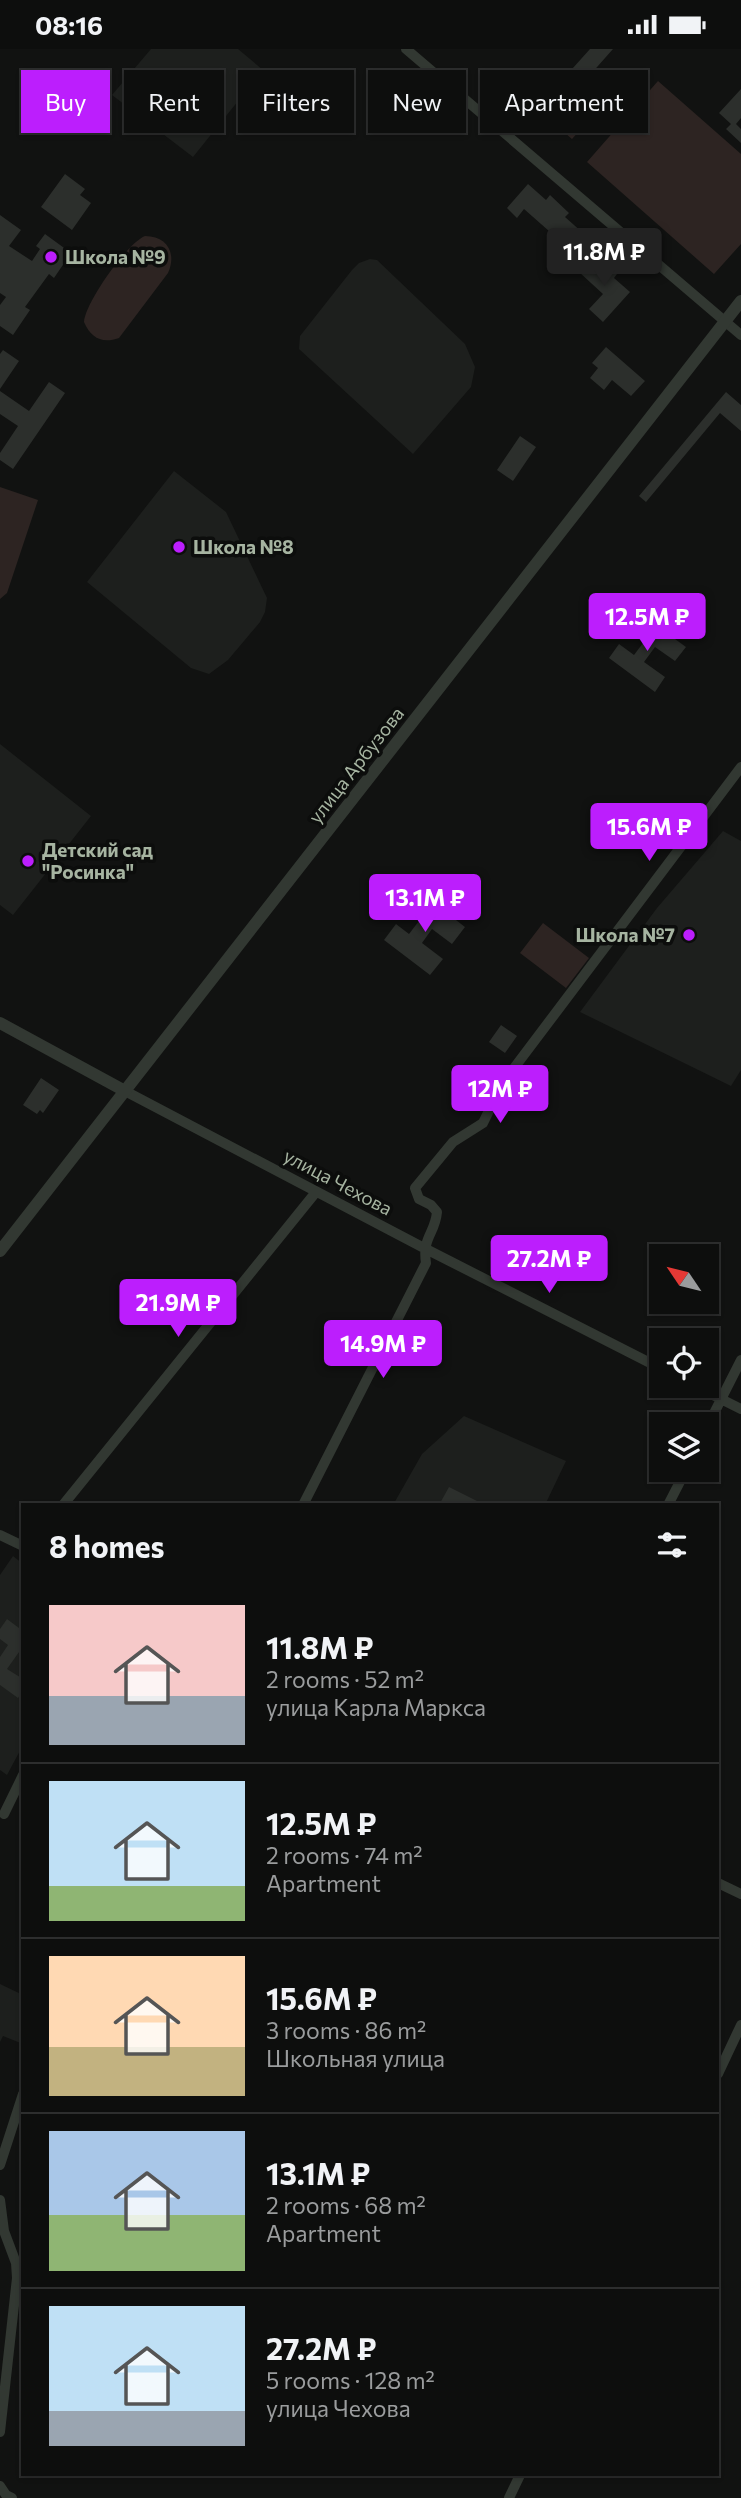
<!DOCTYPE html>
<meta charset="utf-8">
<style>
:root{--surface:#0d0e0d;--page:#161716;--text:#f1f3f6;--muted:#9a9c9d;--line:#2d2e2e;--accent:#bc1efd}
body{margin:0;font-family:Commissioner,sans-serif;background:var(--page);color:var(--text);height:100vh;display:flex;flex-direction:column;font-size:26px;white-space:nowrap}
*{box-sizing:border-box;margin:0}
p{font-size:23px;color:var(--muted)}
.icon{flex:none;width:38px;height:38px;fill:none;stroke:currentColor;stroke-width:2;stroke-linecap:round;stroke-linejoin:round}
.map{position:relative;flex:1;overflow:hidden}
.side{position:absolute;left:21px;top:1454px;width:698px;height:973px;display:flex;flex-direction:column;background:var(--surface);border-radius:0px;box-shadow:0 2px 5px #0004,0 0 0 2px var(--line)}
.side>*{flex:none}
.banner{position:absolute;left:21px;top:21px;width:700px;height:63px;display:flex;gap:14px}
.needle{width:46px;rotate:305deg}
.buttons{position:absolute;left:649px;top:1195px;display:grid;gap:14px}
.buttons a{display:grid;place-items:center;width:70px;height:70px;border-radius:0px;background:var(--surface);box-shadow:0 2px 5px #0004,0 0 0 2px var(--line);font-size:35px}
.price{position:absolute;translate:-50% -60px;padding:0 16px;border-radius:7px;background:var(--accent);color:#fff;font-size:23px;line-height:46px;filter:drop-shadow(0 2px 4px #0008)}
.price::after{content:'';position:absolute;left:50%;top:42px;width:21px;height:16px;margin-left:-10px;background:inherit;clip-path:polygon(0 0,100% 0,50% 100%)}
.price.current{background:#222;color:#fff}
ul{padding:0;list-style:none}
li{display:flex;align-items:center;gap:21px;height:175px;padding:0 28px}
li+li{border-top:2px solid var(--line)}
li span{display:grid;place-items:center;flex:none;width:196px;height:140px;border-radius:0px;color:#555}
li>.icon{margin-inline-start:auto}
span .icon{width:84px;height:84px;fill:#fffc;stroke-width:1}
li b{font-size:30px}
h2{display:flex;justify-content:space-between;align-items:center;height:84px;padding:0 28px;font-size:30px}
.tag{padding:0 24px;border-radius:0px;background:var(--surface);box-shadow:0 2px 5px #0004,0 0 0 2px var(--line);font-size:24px;line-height:63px}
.tag.current{background:var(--accent);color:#fff}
.status{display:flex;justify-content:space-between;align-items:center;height:49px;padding:0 35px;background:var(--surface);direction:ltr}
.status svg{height:19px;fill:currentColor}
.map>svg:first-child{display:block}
</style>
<div class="status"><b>08:16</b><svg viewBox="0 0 49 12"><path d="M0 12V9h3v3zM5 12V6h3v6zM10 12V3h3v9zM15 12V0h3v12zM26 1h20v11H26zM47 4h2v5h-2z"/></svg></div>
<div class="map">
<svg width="741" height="2449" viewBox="0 0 741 2449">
<rect width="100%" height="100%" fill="#111211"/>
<path fill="#1d1f1d" d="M151,0H238L263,21L193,108L112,46Z
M370,210L377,211L465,295L475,318L471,338L413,405L299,300L300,287L352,221L359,214Z
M174,422L226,463L267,549L265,563L260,573L228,611L209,625L191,619L87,533Z
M0,695L91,767L13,866L0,856Z
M723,782L741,792V1021L731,1037L580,963L657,859Z
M464,1367L566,1412L545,1456H393L422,1405Z
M13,1507L23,1515V1696L7,1726L0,1721V1526Z
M0,1935L23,1946V1995L3,1987L0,1993Z"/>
<path fill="#2d2422" d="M658,32L741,105V195L714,225L587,113Z
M607,37L614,44L572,90L565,84Z
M145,187C167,187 177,204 168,224L119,289C102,295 91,289 84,273C85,254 127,194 145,187Z
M0,438L38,451L7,544L0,550Z
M543,874L589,909L566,939L520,904Z"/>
<path fill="#2c2f2c" d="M590,0H613L559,61L546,49Z
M741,40V69L736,75L741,80V94L726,80L731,75L719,64Z
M65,125L85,140L80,146L91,154L72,181L41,158Z
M528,135L546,151L550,146L569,164L565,168L583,184L561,208L550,198L558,190L524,160L517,169L507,159Z
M0,166L21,181L9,197L32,212L40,200L36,197L45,185L71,204L54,229L49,225L25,258L30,261L13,286L0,277V256L6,248L0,244Z
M592,209L598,214L601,211L617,225L614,229L630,243L603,273L589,260L603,245L579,223Z
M606,298L645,332L631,347L612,331L604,341L590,329L598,319L592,314Z
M3,301L19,312L0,340V305Z
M49,333L65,344L13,420L0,411V404L18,377L0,365V342L29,362Z
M726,343L741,356V382L720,364L646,453L639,447Z
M520,387L536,398L513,432L497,421Z
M642,566L686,598L675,612L655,598L644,613L665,628L655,643L609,609L619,595L634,606L646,590L632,579Z
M421,844L465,878L452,895L432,880L422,894L443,910L430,926L384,891L396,875L409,885L422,868L410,859Z
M501,976L517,987L505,1004L489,993Z
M41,1029L59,1041L43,1064L40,1061L37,1065L23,1056Z
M449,1438L485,1456H439Z
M7,1570L23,1582V1606L19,1603L7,1620L23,1630V1642L18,1649L0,1636V1608L8,1596L0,1590V1580Z"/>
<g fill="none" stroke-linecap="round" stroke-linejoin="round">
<path stroke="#323832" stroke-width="10" d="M406,0L741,286
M125,1042L424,1199L662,1320
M695,1337L741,1360
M707,1378L741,1311
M63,1456L316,1143
M303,1456L426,1214C422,1188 435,1185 437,1163L431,1156L419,1150L415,1139L453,1093L483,1074L502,1035L741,718
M668,1456L686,1421
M0,1486L23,1497
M4,1765L23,1726
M718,1834L741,1845
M718,2025L741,1976
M0,2116L23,2045
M0,2151L4,2182L16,2214L17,2229L0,2383
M0,2437L6,2446L12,2449
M509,2449L520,2426"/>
<path stroke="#323832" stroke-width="12" d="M0,974L125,1042
M0,1202L741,252"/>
</g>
<g fill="#bc1efd" stroke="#0c0d0c" stroke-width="2.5">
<circle cx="51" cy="208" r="7"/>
<circle cx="179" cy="498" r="7"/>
<circle cx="28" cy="812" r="7"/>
<circle cx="689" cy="886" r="7"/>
</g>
<g text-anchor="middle" stroke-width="7" stroke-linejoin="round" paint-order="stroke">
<g font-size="19" font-weight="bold" fill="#a6b4a1" stroke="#0c0d0c" text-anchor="start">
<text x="65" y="215">Школа №9</text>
<text x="193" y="505">Школа №8</text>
<text x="42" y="808">Детский сад<tspan x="42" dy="22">"Росинка"</tspan></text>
<text x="675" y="893" text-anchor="end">Школа №7</text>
</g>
<g font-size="19" fill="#a6b4a1" stroke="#0c0d0c">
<text transform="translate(356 716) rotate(-52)" y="7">улица Арбузова</text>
<text transform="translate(338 1133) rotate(28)" y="7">улица Чехова</text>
</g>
</g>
</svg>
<div class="buttons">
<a><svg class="needle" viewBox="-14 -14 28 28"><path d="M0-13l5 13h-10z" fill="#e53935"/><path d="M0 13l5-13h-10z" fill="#9a9c9d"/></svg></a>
<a><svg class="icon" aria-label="locate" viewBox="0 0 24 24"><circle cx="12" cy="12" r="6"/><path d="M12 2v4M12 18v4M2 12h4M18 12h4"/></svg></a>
<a><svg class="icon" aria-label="layers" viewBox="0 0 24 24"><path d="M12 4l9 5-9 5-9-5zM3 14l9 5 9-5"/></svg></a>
</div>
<b class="price current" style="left:604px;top:239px">11.8M ₽</b>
<b class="price" style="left:647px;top:604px">12.5M ₽</b>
<b class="price" style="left:649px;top:814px">15.6M ₽</b>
<b class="price" style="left:425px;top:885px">13.1M ₽</b>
<b class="price" style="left:500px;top:1076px">12M ₽</b>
<b class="price" style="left:549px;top:1246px">27.2M ₽</b>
<b class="price" style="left:178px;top:1290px">21.9M ₽</b>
<b class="price" style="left:383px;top:1331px">14.9M ₽</b>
<div class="banner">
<a class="tag current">Buy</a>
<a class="tag">Rent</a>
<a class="tag">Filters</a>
<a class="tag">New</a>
<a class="tag">Apartment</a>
</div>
<section class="side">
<h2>8 homes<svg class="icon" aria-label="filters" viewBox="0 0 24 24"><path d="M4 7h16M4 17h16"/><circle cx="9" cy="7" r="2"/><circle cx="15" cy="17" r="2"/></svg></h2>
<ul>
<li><span style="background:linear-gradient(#f6c9c9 65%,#9aa5b1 0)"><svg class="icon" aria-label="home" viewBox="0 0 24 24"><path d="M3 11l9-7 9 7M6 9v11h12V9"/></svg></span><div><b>11.8M ₽</b><p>2 rooms · 52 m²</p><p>улица Карла Маркса</p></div></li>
<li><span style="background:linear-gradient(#bfe0f5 75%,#8fb573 0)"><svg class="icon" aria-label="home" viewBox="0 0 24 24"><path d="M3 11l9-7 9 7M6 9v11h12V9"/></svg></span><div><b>12.5M ₽</b><p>2 rooms · 74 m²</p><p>Apartment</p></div></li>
<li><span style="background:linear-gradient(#ffd9b3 65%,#c2b280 0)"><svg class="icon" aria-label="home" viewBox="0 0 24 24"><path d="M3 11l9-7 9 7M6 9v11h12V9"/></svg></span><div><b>15.6M ₽</b><p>3 rooms · 86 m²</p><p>Школьная улица</p></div></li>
<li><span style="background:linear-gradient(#a9c7e8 60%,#8fb573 0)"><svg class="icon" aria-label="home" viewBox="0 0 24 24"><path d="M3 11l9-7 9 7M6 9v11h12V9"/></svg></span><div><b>13.1M ₽</b><p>2 rooms · 68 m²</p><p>Apartment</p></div></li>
<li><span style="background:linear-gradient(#bfe0f5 75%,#9aa5b1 0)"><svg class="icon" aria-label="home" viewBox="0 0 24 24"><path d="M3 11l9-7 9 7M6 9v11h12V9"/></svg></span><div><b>27.2M ₽</b><p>5 rooms · 128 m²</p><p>улица Чехова</p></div></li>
</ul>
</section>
</div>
